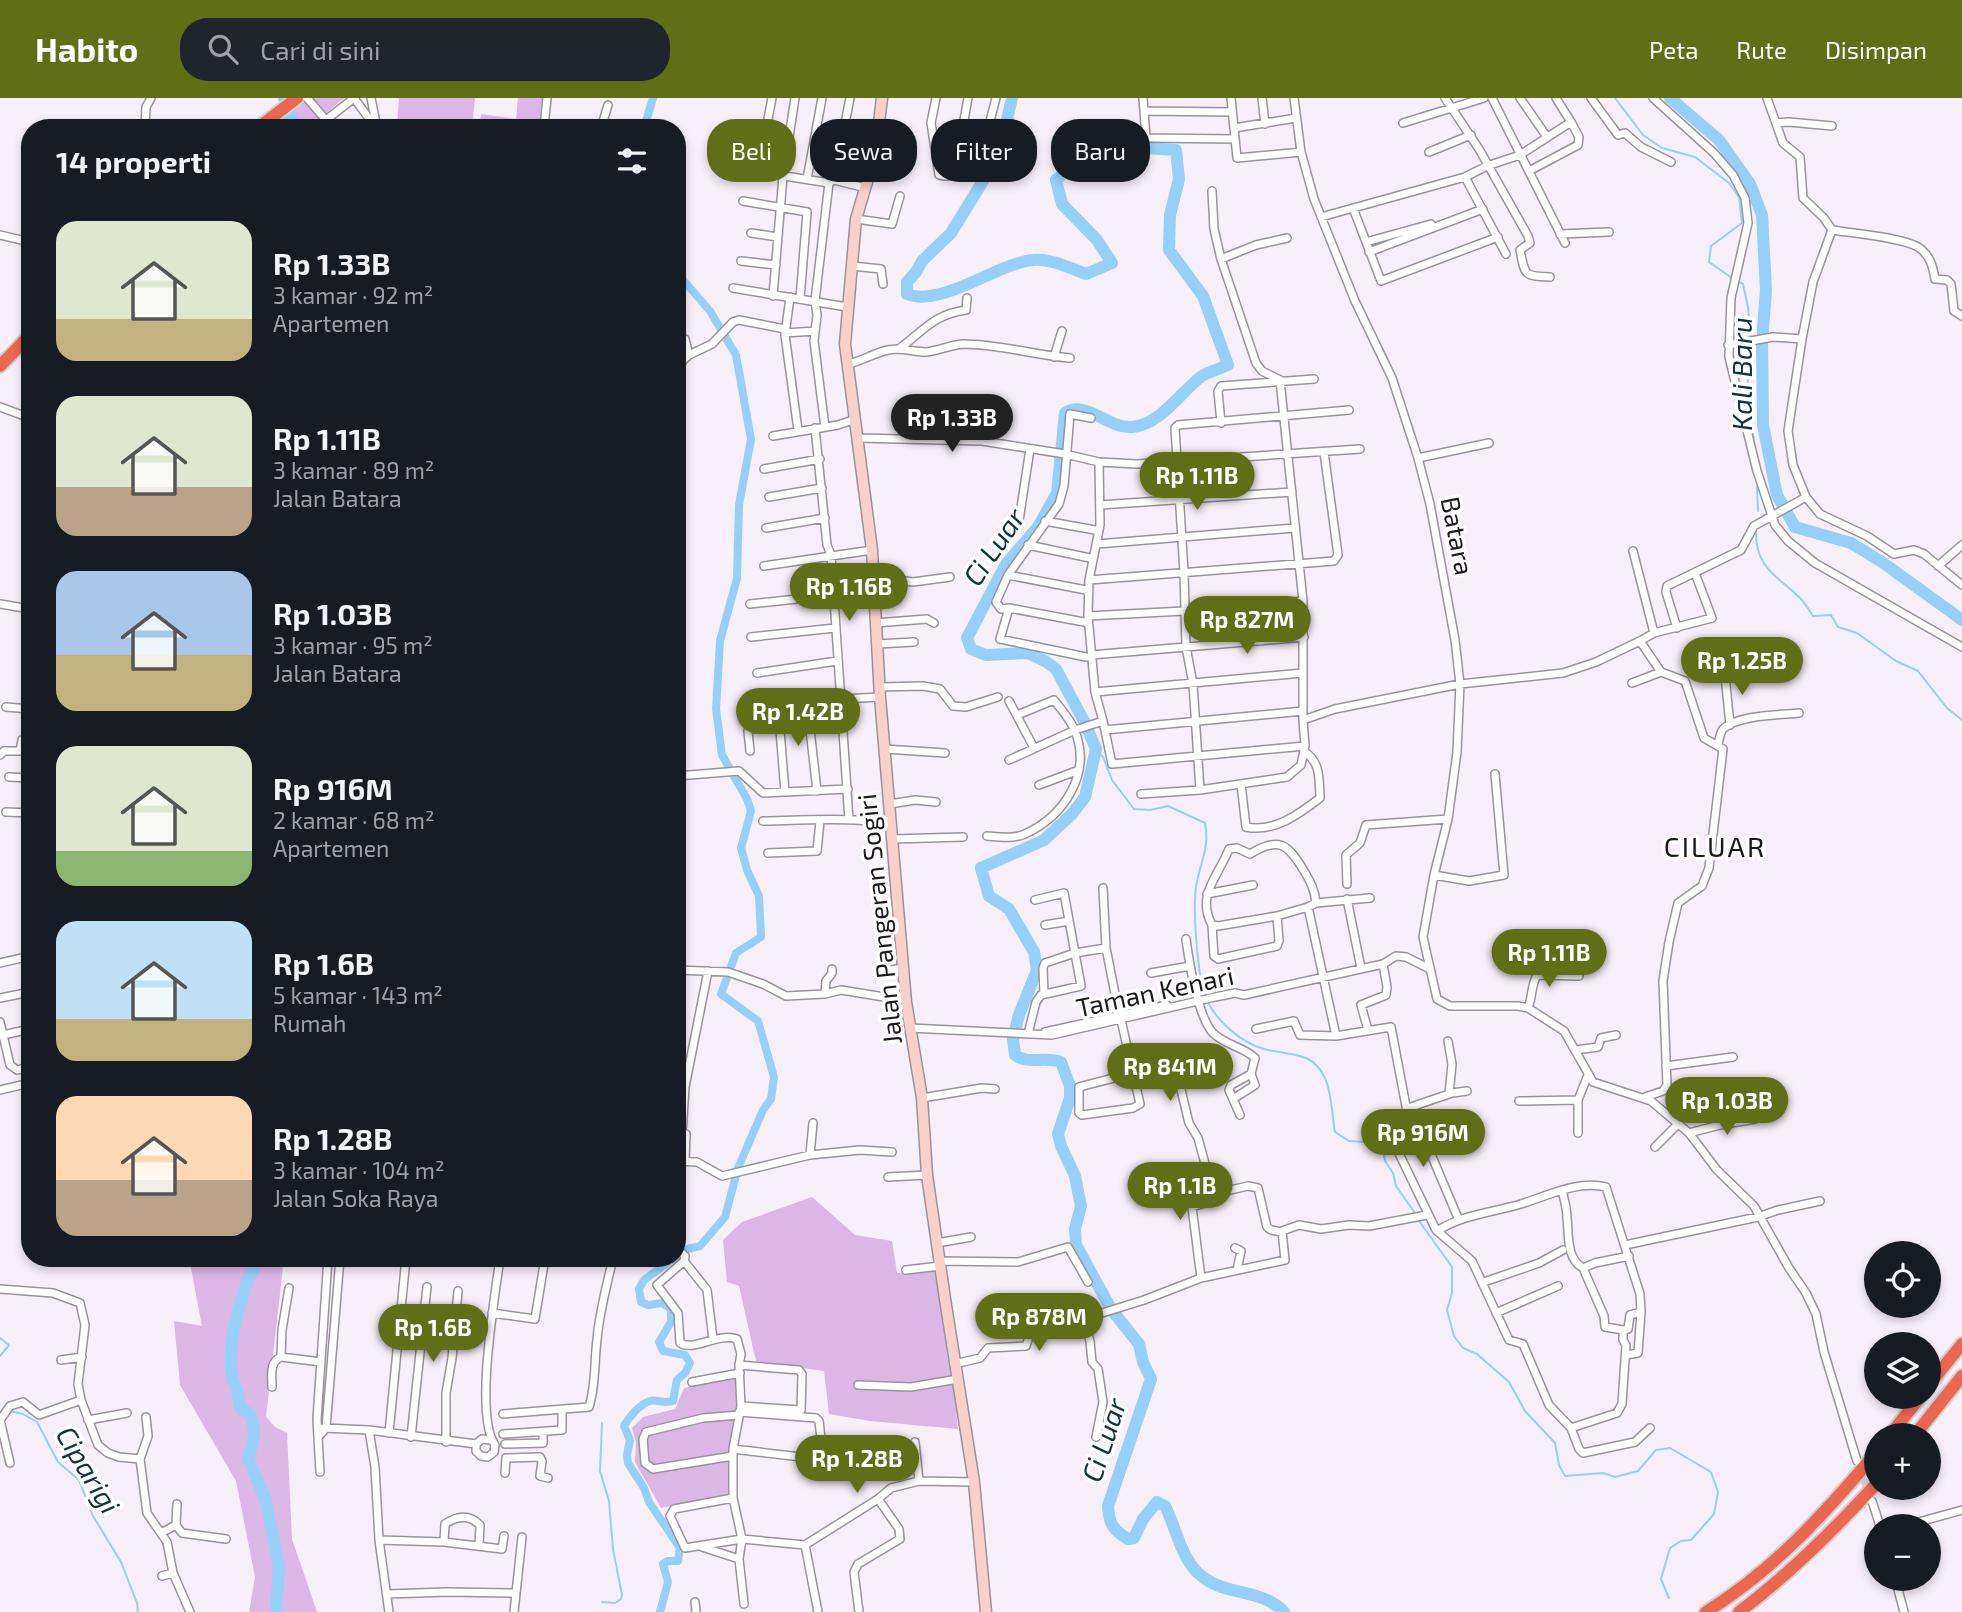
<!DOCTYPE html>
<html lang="id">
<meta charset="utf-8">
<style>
:root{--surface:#171b24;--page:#20242c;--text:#f1f3f6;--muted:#9ea1a6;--accent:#606e18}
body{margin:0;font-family:"Exo 2",sans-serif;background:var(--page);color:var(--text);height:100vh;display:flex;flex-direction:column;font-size:26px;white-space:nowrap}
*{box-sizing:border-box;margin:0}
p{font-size:23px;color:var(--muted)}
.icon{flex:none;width:38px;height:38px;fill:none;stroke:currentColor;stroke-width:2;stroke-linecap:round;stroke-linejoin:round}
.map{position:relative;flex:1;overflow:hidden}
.drawer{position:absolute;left:21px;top:21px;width:665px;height:1148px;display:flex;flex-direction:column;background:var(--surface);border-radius:28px;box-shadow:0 4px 10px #0003}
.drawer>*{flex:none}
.banner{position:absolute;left:707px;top:21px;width:665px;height:63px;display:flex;gap:14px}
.fabs{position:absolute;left:1864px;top:1143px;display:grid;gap:14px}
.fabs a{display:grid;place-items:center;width:77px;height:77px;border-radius:50%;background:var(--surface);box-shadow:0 4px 10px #0003;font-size:35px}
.price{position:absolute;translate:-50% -60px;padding:0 16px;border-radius:24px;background:var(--accent);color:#fff;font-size:23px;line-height:46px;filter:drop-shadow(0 2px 4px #0008)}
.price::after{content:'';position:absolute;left:50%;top:42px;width:21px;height:16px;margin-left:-10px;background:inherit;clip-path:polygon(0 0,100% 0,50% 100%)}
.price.active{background:#222;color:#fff}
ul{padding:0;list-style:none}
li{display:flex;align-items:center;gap:21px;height:175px;padding:0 35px}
li span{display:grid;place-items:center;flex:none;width:196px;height:140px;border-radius:21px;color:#555}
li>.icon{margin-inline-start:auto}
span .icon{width:84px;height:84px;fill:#fffc;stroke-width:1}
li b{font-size:30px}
h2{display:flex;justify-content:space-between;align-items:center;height:84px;padding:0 35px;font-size:30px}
.tag{padding:0 24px;border-radius:28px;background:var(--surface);box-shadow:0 4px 10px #0003;font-size:24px;line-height:63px}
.tag.active{background:var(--accent);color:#fff}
header{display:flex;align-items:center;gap:42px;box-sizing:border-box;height:98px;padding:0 35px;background:var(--accent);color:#fff}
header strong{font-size:33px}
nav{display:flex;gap:38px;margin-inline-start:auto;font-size:24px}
.search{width:490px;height:63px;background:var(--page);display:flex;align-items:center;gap:18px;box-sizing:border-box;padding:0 24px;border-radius:28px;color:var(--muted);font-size:26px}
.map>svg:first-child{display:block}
</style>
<header>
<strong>Habito</strong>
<div class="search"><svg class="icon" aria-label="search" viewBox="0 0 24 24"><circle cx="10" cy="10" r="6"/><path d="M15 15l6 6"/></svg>Cari di sini</div>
<nav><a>Peta</a><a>Rute</a><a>Disimpan</a></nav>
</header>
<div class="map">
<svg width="1962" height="1514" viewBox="0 0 1962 1514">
<rect width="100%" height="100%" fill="#f7effa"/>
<path fill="#dbb7e6" d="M302,0H344L317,23L302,30H261Z
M399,0H475L472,30H397Z
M518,0H543L540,30H479L481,16L516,21Z
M812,1099L855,1137L892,1143L897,1175L942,1170L958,1331L870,1323L829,1316L824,1273L756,1263L739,1188L727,1184L723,1142L742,1124Z
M189,1160H284L266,1319L275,1329L287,1335L292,1441L317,1514H249L255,1479L236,1383L180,1287L174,1223L202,1228Z
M734,1279L740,1284L730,1396L661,1410L635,1364L636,1344L632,1330L643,1319L675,1311L684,1290Z"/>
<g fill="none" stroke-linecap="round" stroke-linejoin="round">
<path stroke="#96cff8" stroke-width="2" d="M1615,0L1643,37L1662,50L1695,59L1729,85L1739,99L1742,125L1711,148L1709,164L1732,180
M1737,183L1743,186L1748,209L1750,239
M1746,316L1750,245
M1749,325L1754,340
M1757,389L1758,413
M1756,435C1756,471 1778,478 1800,500C1805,505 1809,512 1813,518L1831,517L1838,529L1857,535L1896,563L1918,573L1947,610L1962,622
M1096,651L1103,659L1112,682L1134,711L1150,712L1168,708L1205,725C1210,752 1200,763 1196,789C1193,812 1197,875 1205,897
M1207,902C1216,923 1242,945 1264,951C1290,958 1312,952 1325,980C1332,995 1332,1018 1335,1034L1349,1043L1382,1045L1385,1063L1393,1075L1396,1088L1415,1115
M1417,1120L1452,1169V1195L1447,1212L1454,1238L1463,1250L1477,1256L1509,1284L1525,1313L1555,1345L1559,1367L1565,1378L1603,1375L1615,1379L1638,1373L1656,1352L1670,1350L1711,1374L1718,1394L1714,1416L1691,1442L1681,1443L1670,1450L1661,1481L1669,1500
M0,1240L9,1247L0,1258
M10,1313L23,1316L37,1324L58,1364L79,1382L93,1418L121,1464L137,1505L138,1514
M602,1504L615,1505L621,1501L622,1497L613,1451L609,1403L600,1373L602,1325"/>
<path stroke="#96cff8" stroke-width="8" d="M644,30L653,0
M677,175L710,213L736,257L751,341L739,407L737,480L720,543L716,611L722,657L747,701L751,713L741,750L747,772L759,798L761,839L736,855L721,896L758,923L774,979L771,1001L763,1012L738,1070L725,1119L700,1148L688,1151L677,1158
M660,1514L668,1484L663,1466L668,1463H678L680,1450L649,1404L644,1390L628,1365L627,1357L630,1342L624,1328C629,1319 640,1306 650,1303C658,1301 664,1306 673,1303L677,1282L685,1275L690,1265L685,1257L663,1253L659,1244L671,1224V1211L662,1205L648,1207L641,1204L639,1191L644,1182L674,1160"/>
<path stroke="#96cff8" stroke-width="12" d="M284,0L295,30
M1012,0L999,57L951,135L922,163L916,174L907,184V196C941,210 998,165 1033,162C1050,160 1070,170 1086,176L1112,165L1097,142L1062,106L1056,82L1081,61L1145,50L1176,52L1179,81L1170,117L1169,152L1203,198L1228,267C1220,271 1210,273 1202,278C1180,294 1162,326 1132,329C1108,331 1086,301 1065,315L1057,395L1038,429L1006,466L967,540L971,551L986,557L1028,555L1045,563L1056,571L1085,625L1096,651L1085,699L1072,716L1044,742L981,770L989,798L1009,811L1034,854L1037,872L1019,917L1013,941L1015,957C1028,967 1045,958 1061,964L1070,988V1000L1058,1036L1061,1048L1075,1078L1081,1108L1075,1131L1076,1147L1111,1211L1139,1246L1143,1264L1151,1281L1108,1408C1109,1426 1113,1432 1128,1441L1134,1440L1143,1421L1157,1404L1165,1408C1177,1431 1181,1464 1204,1480C1229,1498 1262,1491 1284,1514
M1670,0L1719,42L1750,86L1762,117L1766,192L1762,244L1763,327L1777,397L1795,429L1851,445L1882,464L1962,522
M257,1160L253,1173L248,1180C239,1211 228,1240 231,1273C232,1286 241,1296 240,1310L250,1316C257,1335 254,1342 248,1360L266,1403L279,1468L276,1514"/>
<path stroke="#d6cfd9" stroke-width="7" stroke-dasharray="7 3.5" stroke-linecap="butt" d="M1860,1371L1869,1396"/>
<g stroke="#9a929c" stroke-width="10">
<path id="street" d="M307,0L326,22
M354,0L376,30
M371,0L377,30
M936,0L931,25L939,77C945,79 950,78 956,77C976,73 972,56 973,40
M968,0L962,33L981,44L987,35L996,0
M1143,0L1146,40L1234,41
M1231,0L1237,60L1301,54
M1262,0L1265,26
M1294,0L1301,54L1314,101L1355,203L1392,280L1418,360L1430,406L1455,542L1460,586L1457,654L1448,721L1434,777L1423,839L1437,901L1450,908H1518L1528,910L1564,933L1593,984L1651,1003L1689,1035L1717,1072L1754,1108L1789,1170L1806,1195L1816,1216L1824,1254L1857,1363
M1445,0L1479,51L1528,138L1530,145L1520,152C1525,178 1524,178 1550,179
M1492,0L1565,145
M1520,0L1547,39
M1591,0L1618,37L1625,35L1641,49L1671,64
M1653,0L1714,55L1733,77L1745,100L1748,125L1731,200L1729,259L1757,373L1775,427L1788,443L1815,465L1962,549
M1767,0L1783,45L1800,59L1803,100L1824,120L1832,132L1813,184L1802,241L1788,333L1793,367L1806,399L1820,416L1867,438L1894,456L1914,452L1924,456L1962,487
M1144,13L1232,14
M1403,25L1484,0
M1776,25L1789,24L1832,28
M145,30L146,9L151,0
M309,30L326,22L354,0
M544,30L547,0
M591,30H595
M601,30L608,7
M1234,30L1296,20
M1429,54L1471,37
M747,72L829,85
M758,73L772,0
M1529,73L1578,47L1579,39L1571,24
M1465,79L1506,156
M807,81L822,0
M834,82L866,90
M1212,93L1214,131L1221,161L1256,265L1262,273L1280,282
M743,103L807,114L800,201
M1353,110L1381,183L1498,139
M1321,119L1465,79L1487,68L1520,57L1571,24L1556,0
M856,121L892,126L900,98
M1832,132C1850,135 1911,140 1922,152C1931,160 1933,170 1935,181L1947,182L1951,186L1954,213L1962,218
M751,135L778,139
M1560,136L1609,134
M0,137L30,144
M1366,144L1431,126
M1369,154L1483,111
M1221,161L1256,147L1287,140
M741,163L776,167
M852,168L881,171L883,186
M733,190L847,209
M773,198L783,78L795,0
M790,199L785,237L798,332
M785,235L815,233
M677,240L685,241L689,257
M1728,247L1773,239L1802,241
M900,250C924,232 935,216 966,212L967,200
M1054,259L1062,233
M848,266C862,263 874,255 888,252C901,249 913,254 926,254C938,253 950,247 963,246C1000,246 1033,257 1070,260
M677,268L689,257L712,246L733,224L739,222L785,231
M1280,282L1303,503V622
M0,309L30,320
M1221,325L1218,293L1221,288L1314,281
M825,329L814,243L817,217L815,203L829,85L834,82L850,0
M815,330L827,447L831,457L849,722
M773,338L838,327L853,322
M858,340L982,343L1065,356L1099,364L1137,366L1360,351
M1418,360L1489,345
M1099,364L1100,427L1089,482L1088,518L1095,594L1103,623
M764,371L820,361
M769,399L822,390
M1100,407L1292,394
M1045,423L1095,432
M1018,429L1030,351
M766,430L825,420
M1097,446L1295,430
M1028,447L1090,460
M1633,453L1654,535
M764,468L872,452
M1938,468L1962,447
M1008,477L1086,492
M1089,482L1334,463L1338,457L1324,354
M873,483L890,481L913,484L950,479
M0,506L30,511
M750,506L834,497
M1258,507L1262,543
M1009,510L1084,524
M1088,518L1184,513L1303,503
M875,525L927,521L934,525
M1677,530L1666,494L1667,488L1741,452L1754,428L1806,399
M751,539L835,530
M1640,543L1654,535L1712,520L1695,475
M877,546L914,544
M1091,557L1304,539
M1086,559L1000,541L1009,510L1001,511L996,504L1008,477L1059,406L1064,388L1070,316L1091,320
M757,575L837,563
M1725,577L1730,627
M1632,585L1661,574
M879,589L923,588L940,591L953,608L966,609L998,599
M1095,594L1303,575
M1009,603L1034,650
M807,605L817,693
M778,608L785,694
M6,609L30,611
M742,613L842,601L880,599
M1105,632L1303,613
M1718,647C1719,641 1720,635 1723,631C1737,617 1780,617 1799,615
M885,651L945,655
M750,653L748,633L759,629L757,611
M0,657L4,653H20L22,642H30
M1009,662L1075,632L1103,623L1112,666L1305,648
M677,678L739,673L763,695L848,691
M9,679L30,680
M1241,686L1246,729C1274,735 1299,716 1320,700C1319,682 1321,665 1305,654
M1039,687L1079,672
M1200,692L1193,586L1186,549L1184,474L1175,330L1178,327L1349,312
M1141,696L1200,692L1287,679L1301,667L1305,648L1303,622L1335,611L1460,586L1563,575L1596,564L1640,543L1661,574L1685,583L1704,640L1723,651L1709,770L1702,788L1678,805L1669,844L1663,883L1667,987L1663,993L1645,999
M890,706L915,702L936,704
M6,714L30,715
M763,723C788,723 875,717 892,729
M987,738C999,739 1014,741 1025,736C1064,718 1092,676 1075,633C1071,622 1061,611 1054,602L1017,617
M893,741L963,739
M768,755L817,753L820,723
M1434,777L1469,783L1504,777L1495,676
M1347,786L1346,757L1360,745L1366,727L1448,721
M1103,790L1106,850
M1207,796L1253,787
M1347,801L1361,870
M1316,805L1370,800
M1308,809L1316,805C1315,792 1310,783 1304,773C1288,746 1279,738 1250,756L1237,750L1229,751C1218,779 1196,797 1212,827L1218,828L1277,818L1308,809L1336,938L1391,929L1409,1024C1407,1034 1396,1033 1392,1041L1436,1132L1472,1163L1509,1242L1523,1246L1549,1307L1571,1330L1579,1351L1583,1355L1635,1344L1650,1330
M1045,827L1069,823
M1212,827L1214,858L1218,861L1277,848L1279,843L1277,818
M1186,841C1189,864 1198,919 1213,935C1225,947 1244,949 1255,960L1251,976L1255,987L1233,1001
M0,865L30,858
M677,872L728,874L763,886L786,898L825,896L841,892L884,899L892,904H906
M885,873L903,870
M1151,875L1190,868
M825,896L826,883L832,875V871
M1044,896L1043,870L1045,865L1075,855L1106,850L1119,916
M0,900L30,894
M1528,910C1533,898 1530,890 1537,877L1579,878
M1121,922L1140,1006L1133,1010L1082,1017L1079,1015V989C1104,983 1151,968 1176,971L1189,1025L1198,1040L1215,1102L1192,1109L1201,1180
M0,924L10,967L17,972L30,969
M910,930L1052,937L1215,899L1235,895L1244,897L1383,866L1396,858L1406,859L1430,871
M1256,931L1294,923L1300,937L1336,938
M1368,932L1361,907L1386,897L1387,889L1383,866
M1045,934L1167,907
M1028,936L1036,904L1041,897L1081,888L1064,795L1035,802
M3,937L30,931
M1448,943L1452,966L1449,996
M1576,952L1598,949L1601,940L1616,937
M1666,968L1733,959
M0,992L30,985
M922,1000L982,990L995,991
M1519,1003L1578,1002
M1411,1009L1458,1120
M1408,1010L1452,995L1467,993
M1240,1017L1229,992L1231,987L1251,976
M1720,1027L1755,1021
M1578,1035V1002L1588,977
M1689,1035L1720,1027L1715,1013
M1655,1049L1678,1026
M810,1057L813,1025
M685,1062L686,1036L682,1035L685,989L708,873
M677,1063L697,1064L722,1078L810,1057L860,1052L892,1054
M888,1079L927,1077
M1562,1092C1564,1101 1567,1110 1567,1120C1569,1136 1566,1161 1583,1170
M1213,1096L1248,1088L1258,1090L1267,1129L1271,1132L1282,1134
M1437,1133C1464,1116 1491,1115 1521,1106C1547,1098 1578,1082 1606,1089L1640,1196L1641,1214L1638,1255L1626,1257
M937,1145L971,1139
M1625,1147L1758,1119L1778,1112L1820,1103
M677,1150L685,1158L684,1163L657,1187L678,1215L680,1245C693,1254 719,1234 737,1241L741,1256L739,1267L741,1308L733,1351V1400L742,1441L739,1461L744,1506
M1235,1150L1241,1153L1237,1172
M684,1163L707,1192L713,1241
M939,1163L1018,1164L1068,1149L1088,1184
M906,1172L940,1168
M1484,1184L1539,1165L1563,1152
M0,1191L53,1195L80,1205L85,1227L78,1286L81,1302L98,1347L108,1355L119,1359L140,1361L147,1415L167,1444L173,1475L190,1514
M492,1215L535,1221L545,1160
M1496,1215L1558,1188
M1083,1221L1090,1243L1092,1264L1098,1271L1103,1304L1096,1339
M1623,1232L1628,1231L1630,1217L1641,1214
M281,1259L282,1232L289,1190
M61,1262L82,1259
M954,1266L980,1260L988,1250L1026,1248L1031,1233L1036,1229L1083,1221L1144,1202L1201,1180L1285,1162L1282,1133L1299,1127L1321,1131L1349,1127L1369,1128L1427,1117
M739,1267L799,1272L802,1276L801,1312L741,1308
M692,1284L740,1275
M858,1287L911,1289L958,1281
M272,1289C272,1277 269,1264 281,1259L321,1264
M503,1316L589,1309C596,1287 594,1265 597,1242C599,1215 607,1187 613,1160
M88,1322L127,1315
M323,1330L369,1332L476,1346L482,1341L490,1342
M1571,1330L1617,1315L1622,1306L1626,1247L1623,1242V1232L1605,1229L1604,1218L1583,1170L1595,1165L1629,1158
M369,1332L375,1369L379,1442L389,1514
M389,1335L406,1160
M503,1336L562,1332V1312
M320,1337L326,1330L340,1160
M411,1339L427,1189
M446,1344V1295L452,1260L458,1193
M915,1344L919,1383
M476,1346V1353L481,1358L488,1359L494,1354L495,1347C474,1317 495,1199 500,1160
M505,1346L543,1345V1334
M733,1351L818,1361L823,1358L819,1323L816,1320L739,1314
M733,1358L653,1371L645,1365L643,1341L646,1334L703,1320L739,1317
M140,1361L148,1338L146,1319
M10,1365L0,1322L10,1308L23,1304L39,1317L81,1302
M320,1374L317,1321L328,1160
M505,1375L506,1360L540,1359L542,1363L540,1378L548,1380
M733,1400L674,1411L670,1418L685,1450L742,1441L805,1447L878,1401L891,1390L919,1383L974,1384
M1872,1403L1880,1428
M176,1427L182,1435L226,1441
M1904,1428L1962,1412
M161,1435L176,1427L177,1406
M379,1442L444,1444L502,1451L504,1438
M444,1444L445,1426C457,1418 469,1416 480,1427L479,1448
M805,1447L818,1514
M702,1449L739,1461
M162,1478L173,1475
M1895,1480L1904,1514
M387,1496L447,1494L515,1495
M695,1504L696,1514
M514,1514L522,1439
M859,1514L854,1474L858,1466L900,1441L899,1431L878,1401"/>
</g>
<g stroke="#9a929c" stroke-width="13">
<path id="secondary" d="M882,0L875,57L856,121L845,246L872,452L880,599L906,904L922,1000L927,1077L945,1201L974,1384L986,1514"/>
</g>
<g stroke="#d2d1d2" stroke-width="16">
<path id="highway" d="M258,30L297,0
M0,268L30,237
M1928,1288L1962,1246
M1890,1337L1921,1298
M1915,1337L1962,1278
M1706,1514C1775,1471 1824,1416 1876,1355
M1739,1514C1790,1476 1833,1433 1876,1386"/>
</g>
<use href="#street" stroke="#fff" stroke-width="7"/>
<use href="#secondary" stroke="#f9d1cb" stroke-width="10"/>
<use href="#highway" stroke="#ec6752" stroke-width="12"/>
</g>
<g text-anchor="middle" stroke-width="7" stroke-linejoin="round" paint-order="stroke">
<g font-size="26" fill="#1c191d" stroke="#fff">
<text transform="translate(1457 438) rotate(79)" y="9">Batara</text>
<text transform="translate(880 821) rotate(-96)" y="9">Jalan Pangeran Sogiri</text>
<text transform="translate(1155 894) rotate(-12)" y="9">Taman Kenari</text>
</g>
<g font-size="28" font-style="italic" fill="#113146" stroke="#fff">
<text transform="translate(1742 276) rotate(-90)" y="10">Kali Baru</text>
<text transform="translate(994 449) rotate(-56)" y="10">Ci Luar</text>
<text transform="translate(1104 1342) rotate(-72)" y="10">Ci Luar</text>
<text transform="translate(88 1372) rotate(59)" y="10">Ciparigi</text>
</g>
<g font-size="28" letter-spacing="2" fill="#1c191d" stroke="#fff">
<text x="1715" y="759">CILUAR</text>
</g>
</g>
</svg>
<div class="fabs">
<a><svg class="icon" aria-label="locate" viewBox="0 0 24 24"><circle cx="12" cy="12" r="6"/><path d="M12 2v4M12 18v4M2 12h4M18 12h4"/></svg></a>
<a><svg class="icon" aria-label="layers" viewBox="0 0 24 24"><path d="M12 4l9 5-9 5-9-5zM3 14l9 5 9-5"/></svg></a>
<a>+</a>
<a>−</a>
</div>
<b class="price active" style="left:952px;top:356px">Rp 1.33B</b>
<b class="price" style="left:1197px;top:414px">Rp 1.11B</b>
<b class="price" style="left:849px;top:525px">Rp 1.16B</b>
<b class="price" style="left:1247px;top:558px">Rp 827M</b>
<b class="price" style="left:1742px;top:599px">Rp 1.25B</b>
<b class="price" style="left:798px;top:650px">Rp 1.42B</b>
<b class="price" style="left:1549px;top:891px">Rp 1.11B</b>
<b class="price" style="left:1170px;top:1005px">Rp 841M</b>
<b class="price" style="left:1727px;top:1039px">Rp 1.03B</b>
<b class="price" style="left:1423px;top:1071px">Rp 916M</b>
<b class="price" style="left:1180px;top:1124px">Rp 1.1B</b>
<b class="price" style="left:1039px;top:1255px">Rp 878M</b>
<b class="price" style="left:433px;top:1266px">Rp 1.6B</b>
<b class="price" style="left:857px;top:1397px">Rp 1.28B</b>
<div class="banner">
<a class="tag active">Beli</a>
<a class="tag">Sewa</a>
<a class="tag">Filter</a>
<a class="tag">Baru</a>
</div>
<section class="drawer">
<h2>14 properti<svg class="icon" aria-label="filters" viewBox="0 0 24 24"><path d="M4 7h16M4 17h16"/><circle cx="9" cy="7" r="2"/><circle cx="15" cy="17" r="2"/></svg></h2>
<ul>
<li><span style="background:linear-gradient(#dfe7d0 70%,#c2b280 0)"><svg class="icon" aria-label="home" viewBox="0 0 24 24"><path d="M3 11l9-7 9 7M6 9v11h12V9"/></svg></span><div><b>Rp 1.33B</b><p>3 kamar · 92 m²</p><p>Apartemen</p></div></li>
<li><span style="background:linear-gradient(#dfe7d0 65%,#b9a48a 0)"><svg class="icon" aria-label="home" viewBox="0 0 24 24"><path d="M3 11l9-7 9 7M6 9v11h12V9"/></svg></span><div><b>Rp 1.11B</b><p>3 kamar · 89 m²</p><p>Jalan Batara</p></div></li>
<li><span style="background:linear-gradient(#a9c7e8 60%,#c2b280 0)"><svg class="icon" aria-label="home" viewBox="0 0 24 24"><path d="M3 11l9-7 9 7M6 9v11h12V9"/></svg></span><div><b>Rp 1.03B</b><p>3 kamar · 95 m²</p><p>Jalan Batara</p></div></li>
<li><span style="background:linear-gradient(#dfe7d0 75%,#8fb573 0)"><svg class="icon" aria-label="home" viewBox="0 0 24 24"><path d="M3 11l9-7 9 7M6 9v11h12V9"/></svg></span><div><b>Rp 916M</b><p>2 kamar · 68 m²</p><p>Apartemen</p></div></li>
<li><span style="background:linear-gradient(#bfe0f5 70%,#c2b280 0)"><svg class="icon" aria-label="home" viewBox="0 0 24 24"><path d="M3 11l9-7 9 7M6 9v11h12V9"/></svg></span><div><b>Rp 1.6B</b><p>5 kamar · 143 m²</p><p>Rumah</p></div></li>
<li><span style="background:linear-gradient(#ffd9b3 60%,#b9a48a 0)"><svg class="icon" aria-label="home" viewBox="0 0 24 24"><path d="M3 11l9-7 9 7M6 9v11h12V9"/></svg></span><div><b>Rp 1.28B</b><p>3 kamar · 104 m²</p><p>Jalan Soka Raya</p></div></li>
</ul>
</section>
</div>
